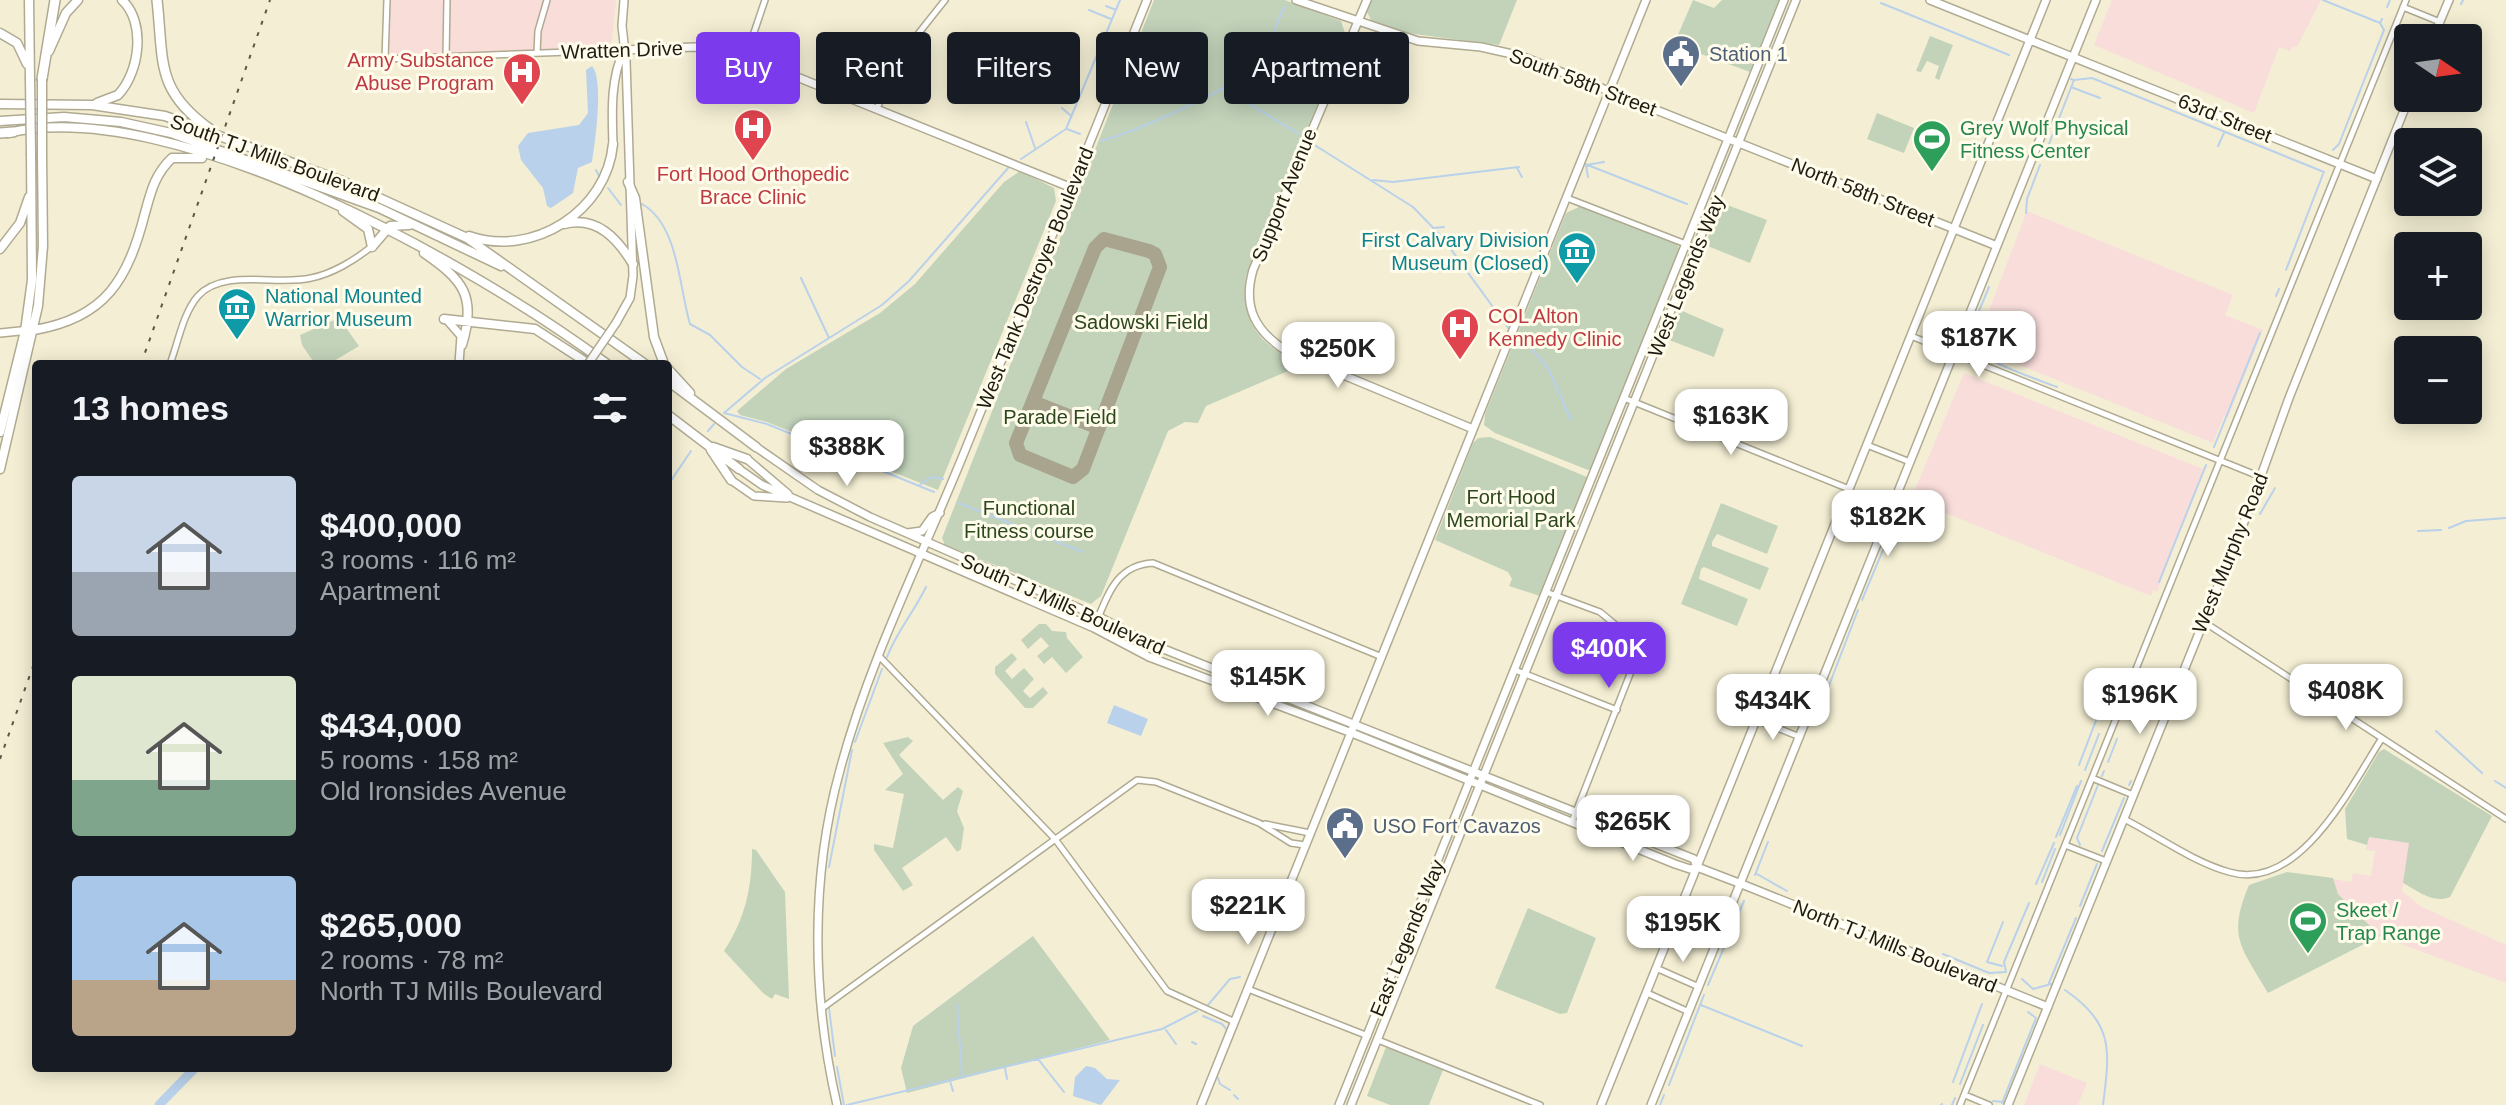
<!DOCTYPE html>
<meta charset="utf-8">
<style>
:root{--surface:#171b24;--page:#20242c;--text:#f1f3f6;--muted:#9ea1a6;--accent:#7c3aed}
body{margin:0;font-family:Helvetica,sans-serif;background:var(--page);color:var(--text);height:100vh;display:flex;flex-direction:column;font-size:30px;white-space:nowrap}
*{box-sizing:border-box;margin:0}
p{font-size:26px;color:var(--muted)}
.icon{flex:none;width:44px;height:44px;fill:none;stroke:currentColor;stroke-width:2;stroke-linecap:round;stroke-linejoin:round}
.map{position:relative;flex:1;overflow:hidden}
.drawer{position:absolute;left:32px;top:360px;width:640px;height:712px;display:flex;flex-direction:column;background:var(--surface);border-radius:8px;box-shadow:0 4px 20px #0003}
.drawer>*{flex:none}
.banner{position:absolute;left:696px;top:32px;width:760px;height:72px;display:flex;gap:16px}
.needle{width:52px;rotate:103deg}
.tools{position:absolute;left:2394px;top:24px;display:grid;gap:16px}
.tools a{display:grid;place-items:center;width:88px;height:88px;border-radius:8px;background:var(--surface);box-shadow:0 4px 20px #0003;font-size:40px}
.price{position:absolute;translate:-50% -68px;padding:0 18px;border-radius:16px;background:#fff;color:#222;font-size:26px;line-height:52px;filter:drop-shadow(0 2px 4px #0008)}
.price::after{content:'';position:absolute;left:50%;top:48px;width:24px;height:18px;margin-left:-12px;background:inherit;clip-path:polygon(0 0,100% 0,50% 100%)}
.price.selected{background:var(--accent);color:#fff}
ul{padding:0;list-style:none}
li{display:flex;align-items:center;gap:24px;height:200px;padding:0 40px}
li span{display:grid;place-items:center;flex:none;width:224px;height:160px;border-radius:8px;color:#555}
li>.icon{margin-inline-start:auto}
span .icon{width:96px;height:96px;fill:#fffc;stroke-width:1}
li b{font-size:34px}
h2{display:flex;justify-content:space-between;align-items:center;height:96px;padding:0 40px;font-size:34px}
.tag{padding:0 28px;border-radius:8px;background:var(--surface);box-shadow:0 4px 20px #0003;font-size:28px;line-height:72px}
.tag.selected{background:var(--accent);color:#fff}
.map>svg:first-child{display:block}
</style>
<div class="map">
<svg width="2506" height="1105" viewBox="0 0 2506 1105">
<rect width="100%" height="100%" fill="#f4efd4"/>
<path fill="#f8dddb" d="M2112,0H2321L2297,47L2293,46L2290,51L2279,47L2254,113L2094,45Z
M2027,211L2233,295L2225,315L2263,330L2228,417L2224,416L2213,443L1975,347Z
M1964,373L2203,469L2157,592L2153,590L2151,596L1911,499Z
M2368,837L2410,843L2402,891L2420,906L2506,945V983L2380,936L2338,894L2333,879L2351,882L2353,873L2371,876L2375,851L2366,850Z
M2040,1064L2087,1083L2078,1105H2024Z"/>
<path fill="#f8ddd9" d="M390,0H616L612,41L606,48L394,56L389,51Z"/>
<path fill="#c2d3ba" d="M1154,0H1285L1341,21L1346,36L1246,276C1240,319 1259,346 1298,362L1295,368L1206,406L1198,423L1185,422L1168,431L1101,596L1091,604L945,545L942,538Z
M1372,0H1517L1499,45L1406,33L1372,22L1367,12Z
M1693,0L1714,8L1722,0H1779L1750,72L1674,44Z
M1930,36L1953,45L1939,80L1935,78L1939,66L1927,61L1921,72L1916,71Z
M1877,113L1914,128L1904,153L1867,139Z
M1020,171L1054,188L1056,201L938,490L767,422L740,415L737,411L786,369L880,313L915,284L1004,182Z
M1722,203L1767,220L1750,263L1705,245Z
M1581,206L1676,243L1680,249L1592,469L1588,470L1495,433L1484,425L1485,414L1566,213Z
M1680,310L1724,329L1714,357L1669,340Z
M339,318L359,346L329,364H315L302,345L300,335Z
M1490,437L1587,477L1540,596L1509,586L1512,579L1508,572L1435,540L1473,443L1478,438Z
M1721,503L1778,526L1767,554L1717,534L1712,542V546L1769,568L1760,590L1704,567L1701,569L1699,579L1748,599L1737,626L1681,604Z
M1039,624H1046L1052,631L1066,632L1067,638L1083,657L1066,673L1052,657L1044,664L1037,656L1049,646L1041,637L1028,649L1021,640Z
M1012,653L1017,659L1005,671L1012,679L1024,668L1034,679L1023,691L1030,698L1043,687L1048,693L1033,708H1025L995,674V667Z
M908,737L913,741L899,755L943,800L958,787L963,791L957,811L964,828L961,849L957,852L946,837L902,868L913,885L903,891L874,850V844L893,848L904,794L885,790L903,774L883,743Z
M2384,749L2492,816L2450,897C2433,904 2418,891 2403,883L2409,843L2369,837L2367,845L2347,839L2345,809L2379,752Z
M752,849L756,850L785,892L789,999L775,994L772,999L764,994L724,951C745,919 752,888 752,849Z
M2287,872L2333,878L2338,894L2380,936L2268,993C2241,947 2227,937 2249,885Z
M1528,908L1596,938L1567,1013L1560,1014L1495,988Z
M1033,936L1110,1040L907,1093L901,1068L913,1026Z
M1386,1047L1443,1070L1429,1105H1390L1367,1096Z"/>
<path fill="#b9d1ea" d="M592,66C604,79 595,143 592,162L578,168L573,193L551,208L547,206L543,188L521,160L518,146L528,133L579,125L588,113L586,70Z
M1114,705L1148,719L1141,736L1107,723Z
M1086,1066L1095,1068L1107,1079L1120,1080L1101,1105L1073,1096L1075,1077Z"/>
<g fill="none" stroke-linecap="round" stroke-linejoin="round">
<path stroke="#b9d1ea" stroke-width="2" d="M2323,0L2380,23L2382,19
M1881,3L2009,55
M2461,4L2463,0
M1106,6L1116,10
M2387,7L2390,0
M1089,10L1111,19
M2074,80L2092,78L2324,172
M1222,87L1299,134
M2071,87L2100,98
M1062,108L1070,115
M1026,122L1035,148
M1067,129L1080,134
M1101,141C1134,132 1237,88 1257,64C1270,49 1276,25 1284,7
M1313,144L1413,207L1442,237L1509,329
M2049,144L2074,80L2071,79
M2218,146L2224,133
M2333,150L2339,144L2384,30L2380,23
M1021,159L1066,129L1120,0
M1585,164L1687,204
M1517,168L1522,177
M596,170L599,176
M1588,177L1586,165L1604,162
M1373,180L1393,182L1519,167
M608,188L621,205
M642,204C679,225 679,288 690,324L710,335L742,367L760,379
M2026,213L2027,199L2040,165
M1433,228L1444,227
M2286,270L2323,174
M801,278L829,338
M2276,296L2279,289
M1518,333L1548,368L1571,420
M1967,340L1989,287
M1969,341C1976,360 2037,379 2057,387
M708,431L714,424
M2214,447L2260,333
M668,485L691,451
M920,485L931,477L943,479
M934,492L767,424L724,413L765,378L882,305L909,281L1009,167
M959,503L1083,552
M2260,514L2275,488
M2449,528L2466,521L2506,518
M2418,531L2441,530
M1889,534L1901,500
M2159,582L2206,465
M1862,600L1883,550
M887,657C897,631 914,612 926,587
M1815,722L1858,610
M2436,731L2482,773
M855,742L882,669
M2108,762L2117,739
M2079,765L2108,689
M2085,770L2099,734
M2102,776L2104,771
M2495,781L2506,788
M2129,785L2131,781
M2060,835L2081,781
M2056,837L2077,786
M2080,845L2077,838L2098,785
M2102,851L2124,798
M829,867L852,750
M1757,874L1787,891
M1755,875L1768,842
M2042,882L2055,849
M2036,884L2054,843
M2080,906L2097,864
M1943,954L1989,973L2006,972L2004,962L2029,903
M2002,966L1987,962L2003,922
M2022,979L2033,989L2051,984
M2049,983L2076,918
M1708,985L1744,901
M2065,990C2114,1024 2110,1050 2103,1105
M957,1004L962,1075
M1208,1005L1230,979L1240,977
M1701,1005L1802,1046
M829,1008L835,1056
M1203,1016L1222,1024L1227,1030
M1166,1030L1176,1044
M1192,1042L1196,1044
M1038,1059L1064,1092
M837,1067L844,1105
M1005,1068L1007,1079
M1218,1078L1220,1084L1230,1090
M950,1081L953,1091
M1953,1082L1982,1004
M1960,1084L1983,1025
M1669,1085L1704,995
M1234,1095L1238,1099
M1993,1101L2003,1102
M2002,1103L2036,1018L2028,1012
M847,1105L1162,1029L1197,1011
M1660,1105L1664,1095
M1941,1105L1942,1104
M1952,1105L1955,1098"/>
<path stroke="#b9d1ea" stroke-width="9" d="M159,1105L195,1068"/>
<path stroke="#a8a48e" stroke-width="14" d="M1104,239L1149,251L1155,254L1160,267L1083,469L1073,477L1020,455L1016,443L1095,248Z
M1033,402L1099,428"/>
<g stroke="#afaa91" stroke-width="8">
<path id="street" d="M387,0L385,59L624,50
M2403,7L2440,22
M537,53L538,31L547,0
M746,56L765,0
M446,57L447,0
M877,108L903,53L945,0
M1567,198L1696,248
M1911,336L2261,477
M170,364C178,343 183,313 198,296C223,268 278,286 311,278C332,274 355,260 371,247
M1624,398L1849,489
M1867,445L1910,462
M1546,592L1600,612L1641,646L1572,822
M2204,622L2506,819
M1094,628C1107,597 1115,565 1153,563L1382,657
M879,656L1055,839L1167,991L1235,1022
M1515,670L1617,710
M1757,720L1800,737
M2092,778L2133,795
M2124,819C2158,836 2193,862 2229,872C2300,893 2351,786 2382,738
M1265,824L1310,833
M2065,845L2106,861
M1656,968L1699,987
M1248,989L1368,1036
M1647,993L1689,1012
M821,1009L1137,780L1156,782L1259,823L1291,843L1305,845
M1378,1040L1540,1105
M1965,1095L1989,1105
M1960,1105L2406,0"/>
</g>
<g stroke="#afaa91" stroke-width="10">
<path id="secondary" d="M1296,0L1418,41L1481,47L1521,56L1997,246
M1367,0L1253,270C1242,308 1256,332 1288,352L1473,429
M1930,0L2377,179
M2433,38L2449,0
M624,50L694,47L735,52L1072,188
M613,144C612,114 610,79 624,50
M447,320L461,336L459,364
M616,323L630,298L633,276L626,61L622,26L624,0
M0,333L30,330
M756,447L818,490L870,517L1099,617L1151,644L1694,859L1697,867
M747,459L788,494
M739,469L762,485L1094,628L1149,657L1352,733L1675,864L1690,869L1697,867L1744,885L2048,1007
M731,480L754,496L787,498
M907,533L922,531L932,517L940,513
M837,1105C812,996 810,878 840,770C870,657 925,551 968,443C1028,296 1088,148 1147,0
M1201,1105L1646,0
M1339,1105L1784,0
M1351,1105L1796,0
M1601,1105L2046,0
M1651,1105L2096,0
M2008,1105L2248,512L2289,398L2409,98"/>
</g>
<g stroke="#afaa91" stroke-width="11">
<path id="primary" d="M29,0L30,79
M0,33L17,43L27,64
M49,51L66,13L78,0
M97,103L118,95C140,72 146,22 122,0
M0,104L92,105L165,116L342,181L467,238L645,364
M0,121L64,117L121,122L171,133L379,208L501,266
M8,133C174,94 477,267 607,364
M628,182L635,198L654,337L664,364
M343,211L368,229L372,247
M564,224C597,216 617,238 633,264
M469,236C533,258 607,211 613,144
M372,247L390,226L409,225
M0,249L20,223L29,197
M424,253C463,280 477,296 462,345
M444,319L535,329L589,364
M34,330C106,318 128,279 145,213C151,191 155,174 172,158H202
M668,369L690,393
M668,381L756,447
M668,415L739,469
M0,432L25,331L32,280L31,155
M713,447L747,459
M711,450L731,480
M0,469L38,306L43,246L42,155"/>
</g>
<g stroke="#afaa91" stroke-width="12">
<path id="highway" d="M157,0C164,63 155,90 211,130
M42,79L55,0
M0,133L13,132"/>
</g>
<use href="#street" stroke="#fff" stroke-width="5"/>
<use href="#secondary" stroke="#fff" stroke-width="7"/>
<use href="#primary" stroke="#fff" stroke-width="8"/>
<use href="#highway" stroke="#fff" stroke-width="9"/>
<path stroke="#5b5849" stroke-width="2" stroke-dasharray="4 8" stroke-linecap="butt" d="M141,364L270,0
M0,759L36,658"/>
<g stroke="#afaa91" stroke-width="10" stroke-linecap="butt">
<path id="secondary-bridge" d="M588,364L616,323"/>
</g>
<g stroke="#afaa91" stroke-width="11" stroke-linecap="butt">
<path id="primary-bridge" d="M30,79L31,155
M42,155V79"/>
</g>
<use href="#secondary-bridge" stroke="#fff" stroke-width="7"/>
<use href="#primary-bridge" stroke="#fff" stroke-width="8"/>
</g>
<defs>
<g id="civic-pin" transform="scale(2)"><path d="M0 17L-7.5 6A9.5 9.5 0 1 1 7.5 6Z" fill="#5c6f8a" stroke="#fffceb"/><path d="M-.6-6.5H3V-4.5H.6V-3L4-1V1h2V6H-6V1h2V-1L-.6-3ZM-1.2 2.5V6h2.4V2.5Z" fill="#fff"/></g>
<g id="hospital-pin" transform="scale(2)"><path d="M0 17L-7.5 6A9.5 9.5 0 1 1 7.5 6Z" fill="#e0444e" stroke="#fffceb"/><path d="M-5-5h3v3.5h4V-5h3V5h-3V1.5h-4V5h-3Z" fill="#fff"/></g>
<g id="stadium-pin" transform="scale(2)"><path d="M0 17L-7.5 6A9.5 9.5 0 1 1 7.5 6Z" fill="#2e9e5b" stroke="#fffceb"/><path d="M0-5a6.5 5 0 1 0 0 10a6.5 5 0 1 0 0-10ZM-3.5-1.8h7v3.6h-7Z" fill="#fff"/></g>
<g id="museum-pin" transform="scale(2)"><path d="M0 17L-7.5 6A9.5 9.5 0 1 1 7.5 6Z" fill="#0f9aa8" stroke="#fffceb"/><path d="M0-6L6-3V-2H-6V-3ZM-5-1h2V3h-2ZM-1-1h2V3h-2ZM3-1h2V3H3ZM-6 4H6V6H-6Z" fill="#fff"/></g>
</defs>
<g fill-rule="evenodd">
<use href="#civic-pin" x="1681" y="54"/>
<use href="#hospital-pin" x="522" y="72"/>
<use href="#hospital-pin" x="753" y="128"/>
<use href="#stadium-pin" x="1932" y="139"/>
<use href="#museum-pin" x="1577" y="251"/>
<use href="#museum-pin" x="237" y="307"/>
<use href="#hospital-pin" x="1460" y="327"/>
<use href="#civic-pin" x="1345" y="826"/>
<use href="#stadium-pin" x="2308" y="921"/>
</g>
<g text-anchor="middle" stroke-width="6" stroke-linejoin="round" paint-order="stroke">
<g font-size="20" fill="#1e1c12" stroke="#fffceb">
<text transform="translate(622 50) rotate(-2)" y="7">Wratten Drive</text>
<text transform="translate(1583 82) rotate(21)" y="7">South 58th Street</text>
<text transform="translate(2225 118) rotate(22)" y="7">63rd Street</text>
<text transform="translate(275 158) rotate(20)" y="7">South TJ Mills Boulevard</text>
<text transform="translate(1863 192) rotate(22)" y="7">North 58th Street</text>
<text transform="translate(1284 195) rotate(-68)" y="7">Support Avenue</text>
<text transform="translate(1686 276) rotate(-68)" y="7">West Legends Way</text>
<text transform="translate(1035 278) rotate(-68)" y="7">West Tank Destroyer Boulevard</text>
<text transform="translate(2230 553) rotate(-68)" y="7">West Murphy Road</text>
<text transform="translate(1063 604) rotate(24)" y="7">South TJ Mills Boulevard</text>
<text transform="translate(1407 938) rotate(-68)" y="7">East Legends Way</text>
<text transform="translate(1895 946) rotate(22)" y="7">North TJ Mills Boulevard</text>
</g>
<g font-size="20" fill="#4e5e75" stroke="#fffceb" text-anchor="start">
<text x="1709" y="61">Station 1</text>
<text x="1373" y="833">USO Fort Cavazos</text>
</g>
<g font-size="20" fill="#be3a42" stroke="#fffceb" text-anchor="end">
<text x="494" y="67">Army Substance<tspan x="494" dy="23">Abuse Program</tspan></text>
<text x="753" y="181" text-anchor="middle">Fort Hood Orthopedic<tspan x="753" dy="23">Brace Clinic</tspan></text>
<text x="1488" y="323" text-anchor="start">COL Alton<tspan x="1488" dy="23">Kennedy Clinic</tspan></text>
</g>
<g font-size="20" fill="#27864d" stroke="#fffceb" text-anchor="start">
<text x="1960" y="135">Grey Wolf Physical<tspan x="1960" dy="23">Fitness Center</tspan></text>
<text x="2336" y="917">Skeet /<tspan x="2336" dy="23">Trap Range</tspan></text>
</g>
<g font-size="20" fill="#0d838f" stroke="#fffceb" text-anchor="end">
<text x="1549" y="247">First Calvary Division<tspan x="1549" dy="23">Museum (Closed)</tspan></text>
<text x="265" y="303" text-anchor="start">National Mounted<tspan x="265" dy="23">Warrior Museum</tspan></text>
</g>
<g font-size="20" fill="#2d471d" stroke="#fffceb">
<text x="1141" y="329">Sadowski Field</text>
<text x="1060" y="424">Parade Field</text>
<text x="1511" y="504">Fort Hood<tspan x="1511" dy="23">Memorial Park</tspan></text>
<text x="1029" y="515">Functional<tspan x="1029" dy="23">Fitness course</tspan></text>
</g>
</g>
</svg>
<div class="tools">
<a><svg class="needle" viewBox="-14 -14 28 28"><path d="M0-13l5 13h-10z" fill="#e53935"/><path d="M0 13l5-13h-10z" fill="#9ea1a6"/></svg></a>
<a><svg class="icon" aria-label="layers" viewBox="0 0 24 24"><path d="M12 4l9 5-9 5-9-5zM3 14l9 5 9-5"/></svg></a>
<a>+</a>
<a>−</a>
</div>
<b class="price" style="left:1979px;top:379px">$187K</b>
<b class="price" style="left:1338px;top:390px">$250K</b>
<b class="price" style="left:1731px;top:457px">$163K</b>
<b class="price" style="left:847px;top:488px">$388K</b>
<b class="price" style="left:1888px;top:558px">$182K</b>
<b class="price selected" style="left:1609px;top:690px">$400K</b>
<b class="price" style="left:1268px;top:718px">$145K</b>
<b class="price" style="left:2346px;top:732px">$408K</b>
<b class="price" style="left:2140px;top:736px">$196K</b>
<b class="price" style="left:1773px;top:742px">$434K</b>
<b class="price" style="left:1633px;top:863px">$265K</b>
<b class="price" style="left:1248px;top:947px">$221K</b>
<b class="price" style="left:1683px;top:964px">$195K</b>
<div class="banner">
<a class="tag selected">Buy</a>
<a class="tag">Rent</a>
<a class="tag">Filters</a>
<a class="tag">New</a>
<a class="tag">Apartment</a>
</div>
<section class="drawer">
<h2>13 homes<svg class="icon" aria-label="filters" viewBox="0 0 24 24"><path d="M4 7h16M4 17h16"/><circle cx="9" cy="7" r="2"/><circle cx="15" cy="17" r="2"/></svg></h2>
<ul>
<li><span style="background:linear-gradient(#c9d6e8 60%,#9aa5b1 0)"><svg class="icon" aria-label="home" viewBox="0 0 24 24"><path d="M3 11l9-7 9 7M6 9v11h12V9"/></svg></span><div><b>$400,000</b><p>3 rooms · 116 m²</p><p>Apartment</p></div></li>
<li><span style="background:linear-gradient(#dfe7d0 65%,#7fa58c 0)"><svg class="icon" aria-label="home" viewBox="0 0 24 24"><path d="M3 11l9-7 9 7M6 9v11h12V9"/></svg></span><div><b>$434,000</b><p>5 rooms · 158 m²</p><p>Old Ironsides Avenue</p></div></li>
<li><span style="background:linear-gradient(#a9c7e8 65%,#b9a48a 0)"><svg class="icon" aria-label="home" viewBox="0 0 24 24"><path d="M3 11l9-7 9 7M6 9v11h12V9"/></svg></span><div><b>$265,000</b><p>2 rooms · 78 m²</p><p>North TJ Mills Boulevard</p></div></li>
</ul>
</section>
</div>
